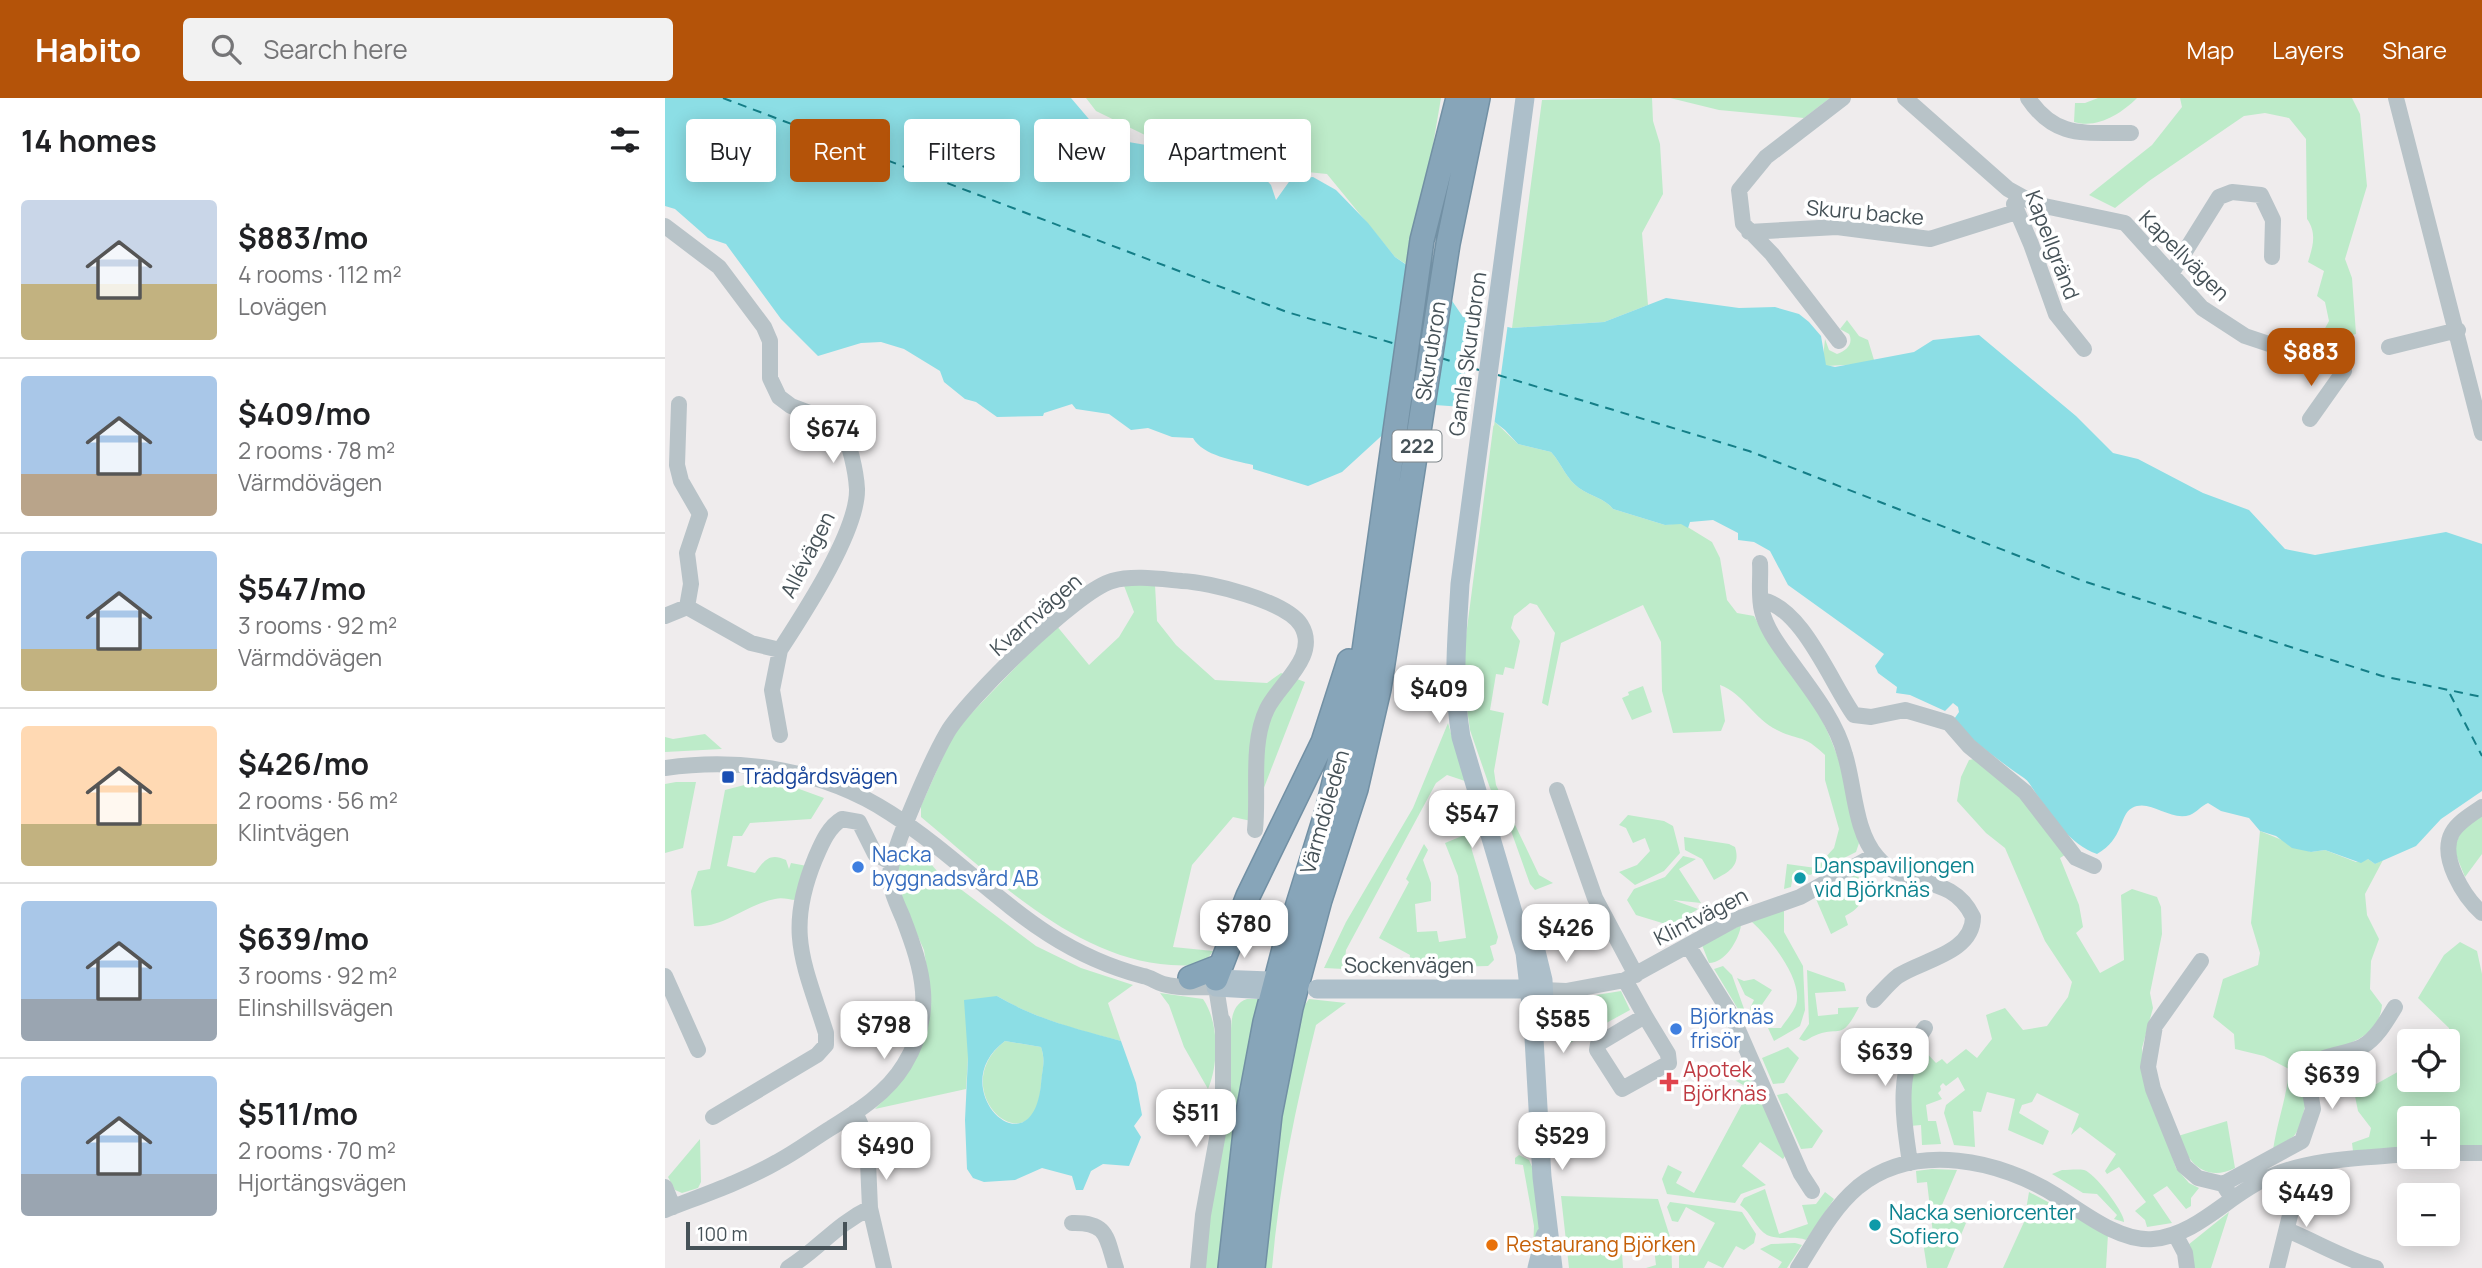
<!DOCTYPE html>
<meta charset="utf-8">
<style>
:root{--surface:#fff;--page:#f2f2f2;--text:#202124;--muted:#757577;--line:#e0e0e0;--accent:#b45309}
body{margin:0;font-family:Manrope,sans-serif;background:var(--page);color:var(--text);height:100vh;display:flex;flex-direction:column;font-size:26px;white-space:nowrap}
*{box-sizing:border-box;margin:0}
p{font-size:23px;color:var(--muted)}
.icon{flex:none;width:38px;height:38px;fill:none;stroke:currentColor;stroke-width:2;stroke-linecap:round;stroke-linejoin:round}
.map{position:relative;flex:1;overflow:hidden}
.side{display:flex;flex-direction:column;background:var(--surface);width:665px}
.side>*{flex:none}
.top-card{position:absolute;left:21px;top:21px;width:665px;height:63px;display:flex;gap:14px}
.tools{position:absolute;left:1732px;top:931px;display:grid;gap:14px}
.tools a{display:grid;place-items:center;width:63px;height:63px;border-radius:7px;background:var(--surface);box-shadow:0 4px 18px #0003;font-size:35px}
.scale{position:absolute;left:21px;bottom:18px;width:161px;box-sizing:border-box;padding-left:7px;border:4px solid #465258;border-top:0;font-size:19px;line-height:24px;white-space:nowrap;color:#465258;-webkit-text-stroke:5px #fff;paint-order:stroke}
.price{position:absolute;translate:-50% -60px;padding:0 16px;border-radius:14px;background:#fff;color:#222;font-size:23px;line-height:46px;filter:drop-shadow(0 2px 4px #0008)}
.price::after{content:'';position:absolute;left:50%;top:42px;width:21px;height:16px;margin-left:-10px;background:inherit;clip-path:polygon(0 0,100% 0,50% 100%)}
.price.on{background:var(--accent);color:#fff}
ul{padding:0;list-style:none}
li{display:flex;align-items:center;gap:21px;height:175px;padding:0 21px}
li+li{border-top:2px solid var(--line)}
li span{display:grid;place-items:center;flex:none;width:196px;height:140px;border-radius:7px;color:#555}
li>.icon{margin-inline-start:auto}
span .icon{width:84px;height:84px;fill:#fffc;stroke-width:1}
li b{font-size:30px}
h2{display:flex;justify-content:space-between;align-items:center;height:84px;padding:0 21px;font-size:30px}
.tag{padding:0 24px;border-radius:7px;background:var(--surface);box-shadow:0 4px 18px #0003;font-size:24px;line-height:63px}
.tag.on{background:var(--accent);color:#fff}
header{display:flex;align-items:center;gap:42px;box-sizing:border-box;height:98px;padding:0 35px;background:var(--accent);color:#fff}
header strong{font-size:33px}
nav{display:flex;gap:38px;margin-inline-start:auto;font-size:24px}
.search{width:490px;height:63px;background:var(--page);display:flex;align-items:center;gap:18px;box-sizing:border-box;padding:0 24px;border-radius:7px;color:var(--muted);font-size:26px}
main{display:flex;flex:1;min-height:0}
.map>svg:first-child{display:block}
</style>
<header>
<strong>Habito</strong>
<div class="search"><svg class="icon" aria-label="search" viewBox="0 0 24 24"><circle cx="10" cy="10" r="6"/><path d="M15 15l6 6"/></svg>Search here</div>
<nav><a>Map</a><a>Layers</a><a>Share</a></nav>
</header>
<main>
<section class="side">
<h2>14 homes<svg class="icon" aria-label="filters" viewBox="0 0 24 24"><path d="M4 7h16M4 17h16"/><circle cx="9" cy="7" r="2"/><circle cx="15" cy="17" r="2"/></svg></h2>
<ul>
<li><span style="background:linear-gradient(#c9d6e8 60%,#c2b280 0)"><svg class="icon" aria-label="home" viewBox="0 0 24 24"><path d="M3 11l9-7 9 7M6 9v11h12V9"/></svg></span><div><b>$883/mo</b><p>4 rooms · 112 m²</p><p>Lovägen</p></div></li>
<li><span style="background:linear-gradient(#a9c7e8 70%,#b9a48a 0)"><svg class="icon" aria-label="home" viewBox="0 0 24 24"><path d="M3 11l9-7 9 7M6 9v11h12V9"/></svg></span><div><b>$409/mo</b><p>2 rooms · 78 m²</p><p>Värmdövägen</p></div></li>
<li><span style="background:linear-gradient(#a9c7e8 70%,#c2b280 0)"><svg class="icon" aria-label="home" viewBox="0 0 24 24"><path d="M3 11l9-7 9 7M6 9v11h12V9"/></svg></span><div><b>$547/mo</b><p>3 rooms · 92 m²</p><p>Värmdövägen</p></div></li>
<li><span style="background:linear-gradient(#ffd9b3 70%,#c2b280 0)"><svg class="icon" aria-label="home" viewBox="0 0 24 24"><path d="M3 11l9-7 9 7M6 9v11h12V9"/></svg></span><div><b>$426/mo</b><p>2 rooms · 56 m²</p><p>Klintvägen</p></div></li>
<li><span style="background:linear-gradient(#a9c7e8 70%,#9aa5b1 0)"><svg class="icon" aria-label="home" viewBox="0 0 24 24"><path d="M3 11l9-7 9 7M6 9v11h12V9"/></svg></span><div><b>$639/mo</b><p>3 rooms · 92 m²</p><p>Elinshillsvägen</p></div></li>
<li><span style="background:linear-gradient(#a9c7e8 70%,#9aa5b1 0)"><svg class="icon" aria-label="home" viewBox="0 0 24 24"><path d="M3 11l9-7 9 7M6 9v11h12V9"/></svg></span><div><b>$511/mo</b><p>2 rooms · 70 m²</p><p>Hjortängsvägen</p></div></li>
</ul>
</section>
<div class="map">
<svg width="1817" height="1170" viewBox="0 0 1817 1170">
<rect width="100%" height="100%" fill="#efeced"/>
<path fill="#bdebc9" d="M421,0H776L747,170L730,159L662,76L533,63L431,13Z
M987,0L988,23L995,46L998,96L977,135L983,207L939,224L847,230L877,2Z
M1005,0H1165L1139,20L1054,12Z
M1433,0H1472C1456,16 1432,31 1409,24L1410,5H1420Z
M1515,0H1687L1695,16L1702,88L1680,161L1687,180L1691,236L1668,243H1653L1664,223L1660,204L1652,198L1659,173L1643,164C1648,148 1652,135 1642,121L1641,41L1624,20L1600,15L1579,18L1484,83L1450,110L1424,97L1487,47L1517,9Z
M1182,222L1194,238L1203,242L1209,262L1198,266L1161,268L1158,260L1160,241L1164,252L1172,256C1181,253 1189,246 1184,236L1175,231Z
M829,323L853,346L886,354C897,366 901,381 914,390C925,398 941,401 948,411L1000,427L1016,425L1047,444L1055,460L1062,502L1072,515L1089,518C1102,543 1122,564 1137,588C1172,641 1181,682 1195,742L1191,754L1145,777L1135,774L1128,777L1126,789L1119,791L1122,766L1151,770L1169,750L1174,731L1160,682V657C1137,635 1136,644 1112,632C1089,621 1079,596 1055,587L1060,623L1056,633L1008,635L997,593L996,544L978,507L896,545L883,608L877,605L890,535L872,507L865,505L849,518L846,530L855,543L849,571L840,569L838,577L831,576L825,612L839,615L829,673L831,687L874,777L888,785L870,792L865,786L845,730L825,690L805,632L801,604L798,561Z
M458,485L490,487L492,523L511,547L550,582L602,585L616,575L640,584L586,723L568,719L527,767L508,849L548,853C539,869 524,868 506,867C409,861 326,777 256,719V708L285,643L299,623L391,527L424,567L454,539L469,514Z
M978,588L987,614L967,622L957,600L964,597L963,594Z
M783,625L800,683L782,677L771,685L681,852L679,871L659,870L681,824L748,710Z
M40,636L57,651L0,654V639L8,641Z
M1309,661L1343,683L1403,755L1395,760L1414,807L1418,829L1411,835L1435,875L1459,862L1456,797L1467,791L1492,799L1496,809L1497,836L1485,895L1488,910L1477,950L1480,977L1511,1070L1524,1085L1534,1090L1526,1100V1108L1521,1111L1502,1088L1488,1097L1507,1125L1482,1129L1480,1122L1470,1113L1481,1104L1454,1069L1442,1076L1440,1073L1451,1056L1415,1029L1406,1037L1414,1016L1372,995L1367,1004L1357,1007L1354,1015L1384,1033L1378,1047L1343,1032L1350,1001L1322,994L1316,1014L1308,1013L1310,1049L1289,1047L1279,1015L1281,1007L1300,992L1293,979L1281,988L1278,985L1275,988L1276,992L1273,995L1277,1001L1261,1007L1263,1023H1271L1276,1046L1257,1047L1256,1027L1245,1028L1243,991L1255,948L1271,965L1277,961L1282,966L1301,951L1312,960L1327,941L1321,917L1340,910L1358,932L1382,928L1403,899L1407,884L1380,843L1340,750L1321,735L1292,703L1296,679L1304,662Z
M11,684H31L18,750L0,755V686Z
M91,684L126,688L159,700L146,721L85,725L77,738H68L62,768L90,775C99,763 104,754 121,762L124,771L126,765L142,768L131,802C124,802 118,799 110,801C82,806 57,831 29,828L26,793L33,773L45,771L60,692Z
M1817,713V756L1800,779L1789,752L1796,732Z
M963,717L999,723L1008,728L1015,755L999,773L970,787L954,774L972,767L985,753L980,740L968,745L961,730L954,727Z
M1595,733L1646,754L1660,752L1691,764L1703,761L1710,766L1718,762L1700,796L1702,817L1714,841L1706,863L1705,891L1717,907C1714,941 1680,947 1653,955L1635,1029L1629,1038L1608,1052C1612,1024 1622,999 1624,971L1599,958L1570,951L1569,936L1548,919L1558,881L1593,867L1595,855L1586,825Z
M802,736L833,839L831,846L825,848L829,862L823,868L743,870L745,857L714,840L744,784L741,781L759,746L763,752L758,762L766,785V803L750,806L752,834L772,833L774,844L801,840L793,778L780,745Z
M1019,739L1064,746L1070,749C1076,768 1064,774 1049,782L1037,761L1020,752Z
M239,754C255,751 263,763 273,774L371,848L416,870L468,887L443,905L456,943C412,932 371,921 332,898L303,960L301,991L210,1011L228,992L264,922L266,898L259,852L231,790L235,757Z
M1018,758L1031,761L1014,771L1036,805L1008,802L1033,811L1007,828L971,817L962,802L969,791L1000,779Z
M1193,775C1196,798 1203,806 1180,818L1183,827L1166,836L1151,801Z
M1119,811V834L1138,868L1140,912L1135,928L1109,943L1103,930H1116C1121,922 1132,911 1132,901C1134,877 1104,839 1087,824Z
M1076,827C1074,842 1060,865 1044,865L1037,847Z
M1795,844L1812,853L1817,876V1047H1783V1020H1745V1049L1688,1053L1687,1045L1704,1039L1706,1030L1693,1013L1690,998L1745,967V982H1783L1784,930L1753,900L1779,857Z
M1058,868L1067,877L1083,922L1079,921L1049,871Z
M1142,872L1179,885L1181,893L1150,895L1153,918L1173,916V910L1194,909C1175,946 1175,926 1149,938C1146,939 1143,942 1139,943L1134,941L1144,926Z
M1072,880L1079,883L1089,881L1107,892L1087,921L1085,910L1089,902L1080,897Z
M956,893L965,912L905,945L896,938L907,907L906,901Z
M495,895L538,901C554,924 554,965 543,991L519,949L504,907Z
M582,901H596L569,1032L553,1170H537C549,1092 563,1015 566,936C566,922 567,906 582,901Z
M644,901L681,905L651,927C631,1007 614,1087 607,1170H600L620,993L639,908Z
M340,943L376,949C381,964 377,972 376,987C370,1074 276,993 340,943Z
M1123,949L1134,960L1119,985L1108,986L1097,960Z
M1085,968L1122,1055L1118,1061L1095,1044L1077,1068L1101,1087L1076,1096L1070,1105L1002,1096L997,1081L1003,1067L1017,1074L1011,1085L1029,1095L1085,991L1066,980L1068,972Z
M1122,995L1158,1033L1147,1050L1136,1051L1112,997Z
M1562,1023L1570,1070C1540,1085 1522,1064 1513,1038Z
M35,1041L36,1084L33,1090L17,1095L10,1092L3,1079Z
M854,1057L864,1062L869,1073L875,1137L868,1152L869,1128L858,1067L850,1066V1060Z
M1267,1071L1292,1072L1277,1107L1282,1110L1280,1116L1301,1125L1282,1170H1262L1257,1138L1268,1136L1262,1084L1252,1085L1251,1073Z
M1397,1072C1404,1072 1413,1071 1419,1072C1429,1074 1460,1115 1459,1124L1449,1121L1452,1117L1432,1096L1418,1095L1387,1076Z
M1100,1091L1114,1136L1143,1126L1137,1107L1151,1106L1160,1094L1169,1101L1141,1142C1128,1137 1115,1143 1102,1137C1091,1131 1086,1114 1075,1107L1079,1100Z
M1364,1094L1443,1136L1441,1170H1338L1359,1124Z
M896,1098L993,1101L1006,1142L1007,1170H981L991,1167L989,1151L957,1155L958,1170H904Z
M1005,1104L1077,1114L1091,1136L1089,1145L1079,1152L1071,1148L1058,1170L1043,1163L1039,1170H1014V1158L1018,1151L1032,1158L1050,1125L1021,1109L1013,1124L1007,1123L1002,1109Z
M1564,1114L1546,1170H1526L1523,1147Z
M1130,1145L1137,1147L1122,1170H1113L1117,1164L1095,1151L1106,1146Z"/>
<path fill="#8cdee5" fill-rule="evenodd" d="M0,0H406L440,40L487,48L532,67L558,66L594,74L606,87L611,102L626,81L648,79L671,92L703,125L730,159L781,194L798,219L847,230L939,224L1001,200L1074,210L1110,209L1134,216L1144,224L1156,238L1161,267L1170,269L1249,254L1268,242L1314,237L1411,318L1448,355L1473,361L1538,395L1584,412L1620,451L1650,457L1781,434L1817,446V693L1776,721L1751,748L1710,766L1703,761L1696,765L1660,752L1646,754L1627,750L1611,738L1595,733L1584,720L1556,713L1543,705C1536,708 1532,714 1525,717C1505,724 1485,700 1467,710C1454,717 1459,741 1432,756C1404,746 1389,720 1372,697C1368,692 1365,684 1359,680C1334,663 1310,644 1287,624L1294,614L1293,609L1288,605L1280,613L1245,597L1231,595L1232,589L1213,575L1210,568L1219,556L1123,487L1105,453L1089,444L1073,442V435L1048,422L1025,424L1023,430L1016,426L1000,427L948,411C941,401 925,398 914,390C901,381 897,366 886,354L853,346L840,332L812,310L770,307L724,331L677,374L643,388L588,371V367C569,362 538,358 528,340L507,339L483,330L466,332L444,316L411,311L407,306L379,315L378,318L332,319L311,304L300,301L279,284L275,273L239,251L216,244L196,245L153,258L116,221L61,146L43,140L10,111L0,108Z
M332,898C371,921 412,931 456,943L471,985L477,1017L469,1028L476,1039L464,1068L438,1066L426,1073L418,1092H411L407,1078L377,1070L350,1082L319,1084L308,1080L302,1071L300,1022L303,960L299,902ZM340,943L376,949C381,964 377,971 376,986C367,1077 276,990 340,943Z"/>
<path fill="#efeced" d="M808,218L843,225L829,328L810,314L795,313Z"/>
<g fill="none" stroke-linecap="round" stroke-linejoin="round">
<path stroke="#147e87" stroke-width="2" stroke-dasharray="9 7" stroke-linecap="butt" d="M58,0L622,214L731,246
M776,260L814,272
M833,277L1084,353L1418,483L1717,578L1817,599
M1785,596L1817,658"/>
<g stroke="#7290a4" stroke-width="26">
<path id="highway" d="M525,880L553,869
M551,881L583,798L658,644L684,563
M565,1170L581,1025L600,924L619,851L662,713L696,574L757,142L793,0
M588,1170L605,1017L626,910L655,802L691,691L714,591L783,146L813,0"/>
</g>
<path stroke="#b8c3c8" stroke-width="16" d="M1240,0L1343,91L1370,106L1460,125L1537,210L1580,238L1610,248L1675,258L1679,273L1645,321
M1363,0C1391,42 1421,34 1466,35
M1731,0L1817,335
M1349,106L1366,146L1391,216L1419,251
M0,128L54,169L99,229L105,243V280L114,299L126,308L176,327C184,344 191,372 192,391C193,433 139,515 115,552L86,545L22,509L0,518
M1084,134L1172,129L1265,141L1351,114
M1506,176L1554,99L1567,94L1596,97L1608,122L1607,159
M1174,243L1107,156L1078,126L1074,92L1101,59L1178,0
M1724,249L1793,232
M14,306L12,367L16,383L35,416L22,455L26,486L22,509
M1095,465C1096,480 1093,498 1097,513C1101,530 1113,546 1123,560C1144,589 1171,622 1180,657C1190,689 1189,732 1212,759C1239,792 1286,773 1308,819C1308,855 1257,862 1233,878C1224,885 1217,894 1209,902
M1096,502C1137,508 1167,587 1189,617L1206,619L1240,612L1284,625L1304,648L1360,694L1411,760L1429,768
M115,637L107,592L115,552
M0,670C77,659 159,672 225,715C317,774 365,848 478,878C485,879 491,884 498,886C515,891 534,889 551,889L558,933
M892,692L930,800L971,877
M1817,709C1807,716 1793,724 1787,735C1774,759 1799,799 1817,815
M1024,849L1067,918L1136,1076L1147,1093
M1536,863L1490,928L1483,969L1488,991L1519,1068L1533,1080L1558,1086L1567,1100
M0,878L33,952
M960,882L980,918
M878,892L901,893L960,882L1069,822L1135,799L1210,757
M980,918L1003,956L1004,965L957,991L932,952L933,946Z
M190,1014L202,1041L205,1110L219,1170
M48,1019L152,957L161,947V935C139,865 120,834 150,761C156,747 163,729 177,721L194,724L210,756L226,764
M1783,1055H1817
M1245,1065C1238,1017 1230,971 1260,930
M1558,1086L1637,1043L1648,1011L1643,982L1646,968C1661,955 1681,957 1698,948C1712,940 1722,922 1730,909
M0,1089L8,1109
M0,1112C38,1097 77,1084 112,1064C131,1054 148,1041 166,1030C193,1013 222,995 239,967C271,915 258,872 238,820C232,806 225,792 225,777C226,752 268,659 282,635C301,602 412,493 447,483C468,477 495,481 517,483C544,484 621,503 636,527C655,558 614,586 602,611C585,646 594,694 590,732
M407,1125C444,1124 441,1140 451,1170
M1622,1132C1651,1144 1684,1163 1711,1170
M1510,1136L1520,1155L1522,1170
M123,1170C154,1151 170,1127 205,1110
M533,1170L538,1117L558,1008V923
M1133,1170C1151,1142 1167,1111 1193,1089C1250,1043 1336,1062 1392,1098C1419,1115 1455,1144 1488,1141C1533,1137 1564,1096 1604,1079C1647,1060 1698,1060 1745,1056
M1612,1170L1633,1085"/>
<path stroke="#adbfca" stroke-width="19" d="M860,0L795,486C792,539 787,586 796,639L860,855L868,923L877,1079L888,1170
M869,845L878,882L880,926
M652,891H875
M604,892L551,889V881L605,883
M872,1170L880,1138"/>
<use href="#highway" stroke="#87a5b9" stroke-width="23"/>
</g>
<rect fill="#1a4fb4" stroke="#fff" stroke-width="2.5" x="56" y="672" width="14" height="14" rx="3.5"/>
<g fill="#3f7fe0" stroke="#fff" stroke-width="2.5">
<circle cx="193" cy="769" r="7"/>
<circle cx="1011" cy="931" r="7"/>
</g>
<g fill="#0f9aa8" stroke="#fff" stroke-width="2.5">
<circle cx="1135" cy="780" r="7"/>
<circle cx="1210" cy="1127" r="7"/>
</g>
<path fill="#e0444e" stroke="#fff" stroke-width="2.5" d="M1000.5 973.5h7v7h7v7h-7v7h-7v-7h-7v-7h7z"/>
<circle fill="#e8710a" stroke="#fff" stroke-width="2.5" cx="827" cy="1147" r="7"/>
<g text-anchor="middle" stroke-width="7" stroke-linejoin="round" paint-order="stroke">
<rect fill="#fff" stroke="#7e868a" stroke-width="2" x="727.5" y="332.5" width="49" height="31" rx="5"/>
<g font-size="19" font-weight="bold" fill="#465258">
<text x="752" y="355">222</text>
</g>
<g font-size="21" fill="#465258" stroke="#fff">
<text transform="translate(1200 115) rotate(5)" y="7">Skuru backe</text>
<text transform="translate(1387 147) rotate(69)" y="7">Kapellgränd</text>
<text transform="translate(1519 158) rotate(45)" y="7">Kapellvägen</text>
<text transform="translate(766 253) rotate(-81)" y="7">Skurubron</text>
<text transform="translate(803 256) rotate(-82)" y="7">Gamla Skurubron</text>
<text transform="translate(143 457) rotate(-63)" y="7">Allévägen</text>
<text transform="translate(371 517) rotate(-41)" y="7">Kvarnvägen</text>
<text transform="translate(660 714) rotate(-74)" y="7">Värmdöleden</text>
<text transform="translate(1036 819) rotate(-27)" y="7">Klintvägen</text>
<text x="744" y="875">Sockenvägen</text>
</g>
<g font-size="21" fill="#164399" stroke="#fff" text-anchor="start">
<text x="77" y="686">Trädgårdsvägen</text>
</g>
<g font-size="21" fill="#366cbe" stroke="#fff" text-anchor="start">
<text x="207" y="764">Nacka<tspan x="207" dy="24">byggnadsvård AB</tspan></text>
<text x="1025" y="926">Björknäs<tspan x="1025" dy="24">frisör</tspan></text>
</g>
<g font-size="21" fill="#0d838f" stroke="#fff" text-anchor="start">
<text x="1149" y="775">Danspaviljongen<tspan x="1149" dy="24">vid Björknäs</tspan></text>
<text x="1224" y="1122">Nacka seniorcenter<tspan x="1224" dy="24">Sofiero</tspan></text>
</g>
<g font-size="21" fill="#be3a42" stroke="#fff" text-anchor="start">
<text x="1018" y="979">Apotek<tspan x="1018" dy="24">Björknäs</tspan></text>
</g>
<g font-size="21" fill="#c56008" stroke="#fff" text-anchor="start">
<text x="841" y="1154">Restaurang Björken</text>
</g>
</g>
</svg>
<div class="tools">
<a><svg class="icon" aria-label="locate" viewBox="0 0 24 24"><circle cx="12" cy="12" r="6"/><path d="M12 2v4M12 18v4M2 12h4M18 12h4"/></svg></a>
<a>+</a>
<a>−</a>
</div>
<div class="scale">100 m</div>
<b class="price on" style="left:1646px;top:290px">$883</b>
<b class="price" style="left:168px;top:367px">$674</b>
<b class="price" style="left:774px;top:627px">$409</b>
<b class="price" style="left:807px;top:752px">$547</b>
<b class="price" style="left:579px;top:862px">$780</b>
<b class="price" style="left:901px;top:866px">$426</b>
<b class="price" style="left:898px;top:957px">$585</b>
<b class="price" style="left:219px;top:963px">$798</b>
<b class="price" style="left:1220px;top:990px">$639</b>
<b class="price" style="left:1667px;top:1013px">$639</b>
<b class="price" style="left:531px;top:1051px">$511</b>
<b class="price" style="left:897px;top:1074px">$529</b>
<b class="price" style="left:221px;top:1084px">$490</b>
<b class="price" style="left:1641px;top:1131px">$449</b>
<div class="top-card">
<a class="tag">Buy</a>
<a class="tag on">Rent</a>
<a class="tag">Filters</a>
<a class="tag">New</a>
<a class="tag">Apartment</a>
</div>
</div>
</main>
